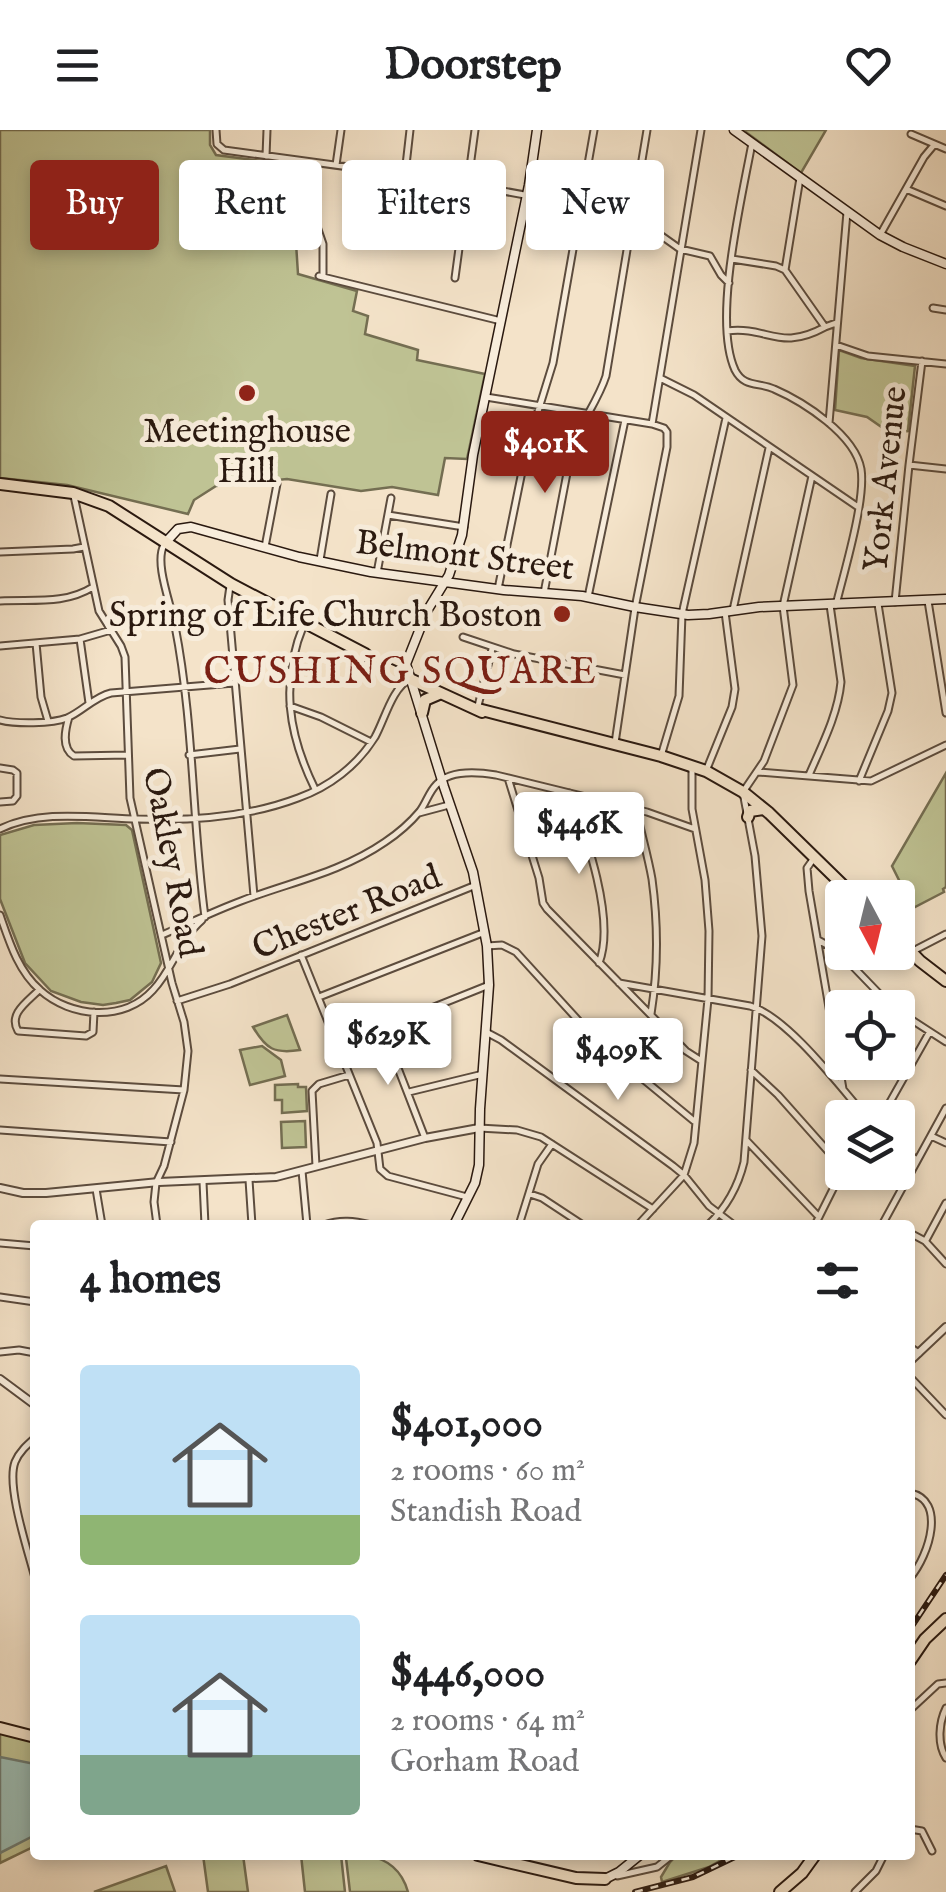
<!DOCTYPE html>
<meta charset="utf-8">
<style>
:root{--surface:#fff;--page:#f2f2f2;--text:#202124;--muted:#757577;--accent:#8f2418}
body{margin:0;font-family:"IM FELL English",serif;background:var(--page);color:var(--text);height:100vh;display:flex;flex-direction:column;font-size:38px;white-space:nowrap}
*{box-sizing:border-box;margin:0}
p{font-size:32px;color:var(--muted)}
.icon{flex:none;width:55px;height:55px;fill:none;stroke:currentColor;stroke-width:2;stroke-linecap:round;stroke-linejoin:round}
.map{position:relative;flex:1;overflow:hidden}
.details{position:absolute;left:30px;top:1090px;width:885px;height:640px;display:flex;flex-direction:column;background:var(--surface);border-radius:10px;box-shadow:0 5px 15px #0003}
.details>*{flex:none}
.guide{position:absolute;left:30px;top:30px;width:888px;height:90px;display:flex;gap:20px}
.needle{width:65px;rotate:173deg}
.tools{position:absolute;left:825px;top:750px;display:grid;gap:20px}
.tools a{display:grid;place-items:center;width:90px;height:90px;border-radius:10px;background:var(--surface);box-shadow:0 5px 15px #0003;font-size:50px}
.price{position:absolute;translate:-50% -85px;padding:0 22px;border-radius:10px;background:#fff;color:#222;font-size:32px;line-height:65px;filter:drop-shadow(0 2px 5px #0008)}
.price::after{content:'';position:absolute;left:50%;top:60px;width:30px;height:22px;margin-left:-15px;background:inherit;clip-path:polygon(0 0,100% 0,50% 100%)}
.price.on{background:var(--accent);color:#fff}
ul{padding:0;list-style:none}
li{display:flex;align-items:center;gap:30px;height:250px;padding:0 50px}
li span{display:grid;place-items:center;flex:none;width:280px;height:200px;border-radius:10px;color:#555}
li>.icon{margin-inline-start:auto}
span .icon{width:120px;height:120px;fill:#fffc;stroke-width:1}
li b{font-size:42px}
h2{display:flex;justify-content:space-between;align-items:center;height:120px;padding:0 50px;font-size:42px}
.pill{padding:0 35px;border-radius:10px;background:var(--surface);box-shadow:0 5px 15px #0003;font-size:35px;line-height:90px}
.pill.on{background:var(--accent);color:#fff}
header{display:flex;justify-content:space-between;align-items:center;height:130px;padding:0 50px;background:var(--surface);font-size:45px;font-weight:700}
.map>svg:first-child{display:block}
</style>
<header><svg class="icon" aria-label="menu" viewBox="0 0 24 24"><path d="M4 6h16M4 12h16M4 18h16"/></svg>Doorstep<svg class="icon" aria-label="heart" viewBox="0 0 24 24"><path d="M12 20l-8-8c-3-5 5-10 8-4 3-6 11-1 8 4z"/></svg></header>
<div class="map">
<svg width="946" height="1762" viewBox="0 0 946 1762">
<rect width="100%" height="100%" fill="#f4e3c9"/>
<filter id="stains"><feTurbulence type="fractalNoise" baseFrequency=".002" numOctaves="4"/><feColorMatrix values="0 0 0 0 .2 0 0 0 0 .09 0 0 0 0 .02 0 0 0 .5 -.17"/></filter>
<radialGradient id="worn" r=".72"><stop offset=".6" stop-color="#630" stop-opacity="0"/><stop offset="1" stop-color="#630" stop-opacity=".3"/></radialGradient>
<path fill="#bfc394" stroke="#746e52" stroke-width="2.5" d="M0,0H210V15L216,25L291,35L298,144L357,161L353,181L368,186L365,204L418,220L417,230L485,244L467,329L445,328L438,365L392,357L361,361L287,349L216,356L194,370L188,384L67,355L0,348Z
M743,0H826L801,43Z
M839,220L861,228L915,236L908,301L890,303L867,287L835,280Z
M946,643V757L943,759L944,762L913,778L892,736Z
M77,693L126,695L132,700L161,833L152,852L130,870L116,873L103,875L81,872L51,861L25,833L0,769V705L34,695Z
M287,885L300,920C274,924 266,919 253,897Z
M262,916L281,930L285,946L250,955L240,920Z
M298,954V957H306L307,981L282,983V970H275V955Z
M305,991L306,1017L282,1018L281,992Z
M0,1603L35,1612V1716L0,1733Z
M203,1725H243L248,1762H208Z
M301,1725H341L345,1762H305Z
M366,1725C388,1729 402,1740 408,1762H350L346,1728Z
M677,1725H730L709,1737L662,1752L661,1747L670,1732Z
M166,1736L175,1762H94Z"/>
<path fill="#9cbeb6" stroke="#6e7c74" stroke-width="2.5" d="M0,1627L35,1634V1705L0,1723Z"/>
<g fill="none" stroke-linecap="round" stroke-linejoin="round">
<g stroke="#5c4c3e" stroke-width="9">
<path id="minor" d="M216,0L217,14L224,20L437,49L618,82L642,92L680,119L710,126L721,145L729,153
M911,4L946,19
M752,13C742,68 712,190 735,240C744,258 759,252 774,259C804,272 855,305 861,339C866,370 844,442 836,475
M266,26L267,0
M310,32L313,85L323,114V146
M336,35L341,0
M405,44L410,0
M800,48L785,140L825,197L836,193
M906,59L946,76
M425,83L428,47
M880,105L924,27L934,15
M732,129L776,136L785,140
M319,146L501,191
M455,148L475,0
M933,178L946,180
M727,201C769,196 779,222 825,197
M836,215L868,226L946,234
M660,248L694,265L858,377
M486,267L652,294L664,298L667,302V317L635,478L615,613
M829,293L847,82
M652,294L701,0
M909,335L946,339
M74,366L99,481L121,516L125,527L130,668L172,853L184,892L188,921L184,960L164,1036L156,1053L154,1072L157,1095
M388,385L464,397
M164,415C154,433 171,474 175,496C194,592 192,691 205,787
M265,417L277,354
M0,422L73,419L84,417
M320,430L331,364
M377,443L391,368
M230,456L228,470L254,766
M498,459L527,317L553,233L594,0
M544,463L572,317C581,292 598,271 606,246L647,0
M588,467L625,290
M0,471C33,469 64,475 93,457
M928,471L946,583
M895,472L909,335L922,231
M733,480L769,318
M304,494C280,552 288,604 315,659
M463,507L514,524L625,545
M80,509L89,573
M36,513L41,567L48,591
M0,516L80,509L111,500
M290,576L321,587L371,612
M478,576L492,519
M69,587C65,600 61,618 74,626L128,625
M0,590C15,594 52,594 67,588C83,581 94,567 111,563L234,553
M189,625L240,619
M661,626L679,566L682,484L726,288
M0,638L13,640L17,643V666L13,671L0,672
M706,641L732,577L735,559L725,482
M758,642L871,651L946,615
M809,645C822,615 838,584 841,552L830,475
M508,648L539,748L543,773L547,779L686,921L700,930
M859,651L888,581L892,563L878,474
M570,663C586,706 616,790 599,833
M636,679C641,703 648,726 652,749C658,793 658,840 651,884
M419,683L449,675
M0,699C41,679 93,688 138,689C190,691 248,687 298,668C329,657 357,636 375,607C385,589 392,558 410,549
M814,728L807,738L809,761L843,959
M0,785C9,811 18,841 40,860C71,888 124,892 153,860C173,839 179,810 202,790
M162,805C188,794 214,781 241,771C290,752 340,743 385,712C397,704 410,693 420,681C426,673 429,662 436,655C449,640 478,642 496,645L647,682L695,699
M818,810L838,821L893,878
M487,816L502,815L516,822L598,912L694,991
M913,821L946,804
M301,825L377,1013L380,1039L388,1046L467,1067
M619,853L750,876C787,886 841,958 867,988
M39,860C27,872 8,884 18,901L86,906L93,902L94,882
M319,867L485,802
M177,871L230,854L476,755
M898,881L946,912
M382,897L425,1008
M486,902L501,910L673,1036L684,1045L709,1076L734,1095
M339,915L489,855
M888,932L902,947
M751,940L778,965L842,1037
M0,949L184,960
M409,962L483,944
M881,988L929,903
M479,998L517,1000L541,1007L653,1079
M0,1000L171,1012
M931,1006L946,1013
M746,1010L819,1087
M898,1017L917,1030
M316,1036L312,961L319,954L349,945
M302,1041L307,1095
M249,1050L252,1095
M203,1052L205,1095
M96,1059L102,1095
M530,1064L542,1068L583,1095
M324,1095C341,1089 354,1091 371,1095
M519,1095L538,1034L552,1014
M638,1095L684,1045L694,1013L708,869L709,801L705,750L692,679V639
M708,1095C727,1077 738,1057 744,1032L762,806L755,726L743,662L764,631L793,555L783,476L812,346
M815,1095L842,1041
M882,1095L946,978
M910,1103L925,1111L946,1134
M926,1110L946,1073
M0,1113L35,1116
M0,1167L35,1172
M910,1217L919,1223
M0,1222L19,1220L35,1223
M910,1247L946,1285
M35,1308C27,1315 19,1322 15,1332C6,1356 28,1421 35,1448
M910,1363C946,1370 930,1424 910,1448
M946,1578C939,1592 937,1614 946,1628
M910,1580L938,1554L946,1553
M910,1699L922,1701L932,1721
M617,1746L657,1737L672,1725
M855,1762L876,1741L884,1725"/>
</g>
<g stroke="#5c4c3e" stroke-width="10">
<path id="tertiary" d="M0,1058L23,1063H46L159,1052L276,1047L425,1008L479,998
M910,1231L946,1197
M0,1249L35,1275"/>
</g>
<g stroke="#2a1910" stroke-width="11">
<path id="secondary" d="M734,0L880,105L903,117L946,134
M166,412L178,399L191,397L299,427L371,442L504,460L582,466L635,477L688,485L709,484L759,477L946,469
M454,1095L475,1053L479,1035L480,979L489,855L487,816L473,742L444,657L406,534L427,481L449,445L462,405L473,325L529,55L537,0
M605,1749L619,1742L640,1725"/>
</g>
<g stroke="#2a1910" stroke-width="14">
<path id="primary" d="M0,354L73,363L109,376L231,454L365,524L374,531
M371,531L482,582
M478,579L661,626L706,641L743,662L769,683L856,768
M422,583L425,570L439,564
M748,687L750,681L764,679
M898,808L920,831L946,851
M910,1531L925,1509L946,1489
M0,1598L35,1607
M478,1725L576,1748L605,1749
M780,1762L802,1743L815,1725"/>
</g>
<use href="#minor" stroke="#f8eddc" stroke-width="5"/>
<use href="#tertiary" stroke="#f8eddc" stroke-width="6"/>
<use href="#secondary" stroke="#f8eddc" stroke-width="8"/>
<use href="#primary" stroke="#f4e3c9" stroke-width="10"/>
<g stroke="#2a1910" stroke-width="6">
<path id="rail" d="M910,1499L946,1445
M635,1762L693,1747L739,1725"/>
</g>
<use href="#rail" stroke="#f8eddc" stroke-width="2.5" stroke-dasharray="8" stroke-linecap="butt"/>
</g>
<g fill="#8f2418" stroke="#f8eddc" stroke-width="4">
<circle cx="247" cy="263" r="10"/>
<circle cx="562" cy="484" r="10"/>
</g>
<g text-anchor="middle" stroke-width="10" stroke-linejoin="round" paint-order="stroke">
<g font-size="35" fill="#2a1910" stroke="#f8eddc">
<text x="247" y="312">Meetinghouse<tspan x="247" dy="40">Hill</tspan></text>
<text x="542" y="496" text-anchor="end">Spring of Life Church Boston</text>
</g>
<g font-size="35" fill="#2a1910" stroke="#f8eddc">
<text transform="translate(884 349) rotate(-84)" y="12">York Avenue</text>
<text transform="translate(465 424) rotate(7)" y="12">Belmont Street</text>
<text transform="translate(174 732) rotate(79)" y="12">Oakley Road</text>
<text transform="translate(346 781) rotate(-22)" y="12">Chester Road</text>
</g>
<g font-size="38" letter-spacing="2.5" fill="#7a1f14" stroke="#f8eddc">
<text x="401" y="553">CUSHING SQUARE</text>
</g>
</g>
<rect width="100%" height="100%" filter="url(#stains)"/>
<rect width="100%" height="100%" fill="url(#worn)"/>
</svg>
<div class="tools">
<a><svg class="needle" viewBox="-14 -14 28 28"><path d="M0-13l5 13h-10z" fill="#e53935"/><path d="M0 13l5-13h-10z" fill="#757577"/></svg></a>
<a><svg class="icon" aria-label="locate" viewBox="0 0 24 24"><circle cx="12" cy="12" r="6"/><path d="M12 2v4M12 18v4M2 12h4M18 12h4"/></svg></a>
<a><svg class="icon" aria-label="layers" viewBox="0 0 24 24"><path d="M12 4l9 5-9 5-9-5zM3 14l9 5 9-5"/></svg></a>
</div>
<b class="price on" style="left:545px;top:366px">$401K</b>
<b class="price" style="left:579px;top:747px">$446K</b>
<b class="price" style="left:388px;top:958px">$629K</b>
<b class="price" style="left:618px;top:973px">$409K</b>
<div class="guide">
<a class="pill on">Buy</a>
<a class="pill">Rent</a>
<a class="pill">Filters</a>
<a class="pill">New</a>
</div>
<section class="details">
<h2>4 homes<svg class="icon" aria-label="filters" viewBox="0 0 24 24"><path d="M4 7h16M4 17h16"/><circle cx="9" cy="7" r="2"/><circle cx="15" cy="17" r="2"/></svg></h2>
<ul>
<li><span style="background:linear-gradient(#bfe0f5 75%,#8fb573 0)"><svg class="icon" aria-label="home" viewBox="0 0 24 24"><path d="M3 11l9-7 9 7M6 9v11h12V9"/></svg></span><div><b>$401,000</b><p>2 rooms · 60 m²</p><p>Standish Road</p></div></li>
<li><span style="background:linear-gradient(#bfe0f5 70%,#7fa58c 0)"><svg class="icon" aria-label="home" viewBox="0 0 24 24"><path d="M3 11l9-7 9 7M6 9v11h12V9"/></svg></span><div><b>$446,000</b><p>2 rooms · 64 m²</p><p>Gorham Road</p></div></li>
</ul>
</section>
</div>
